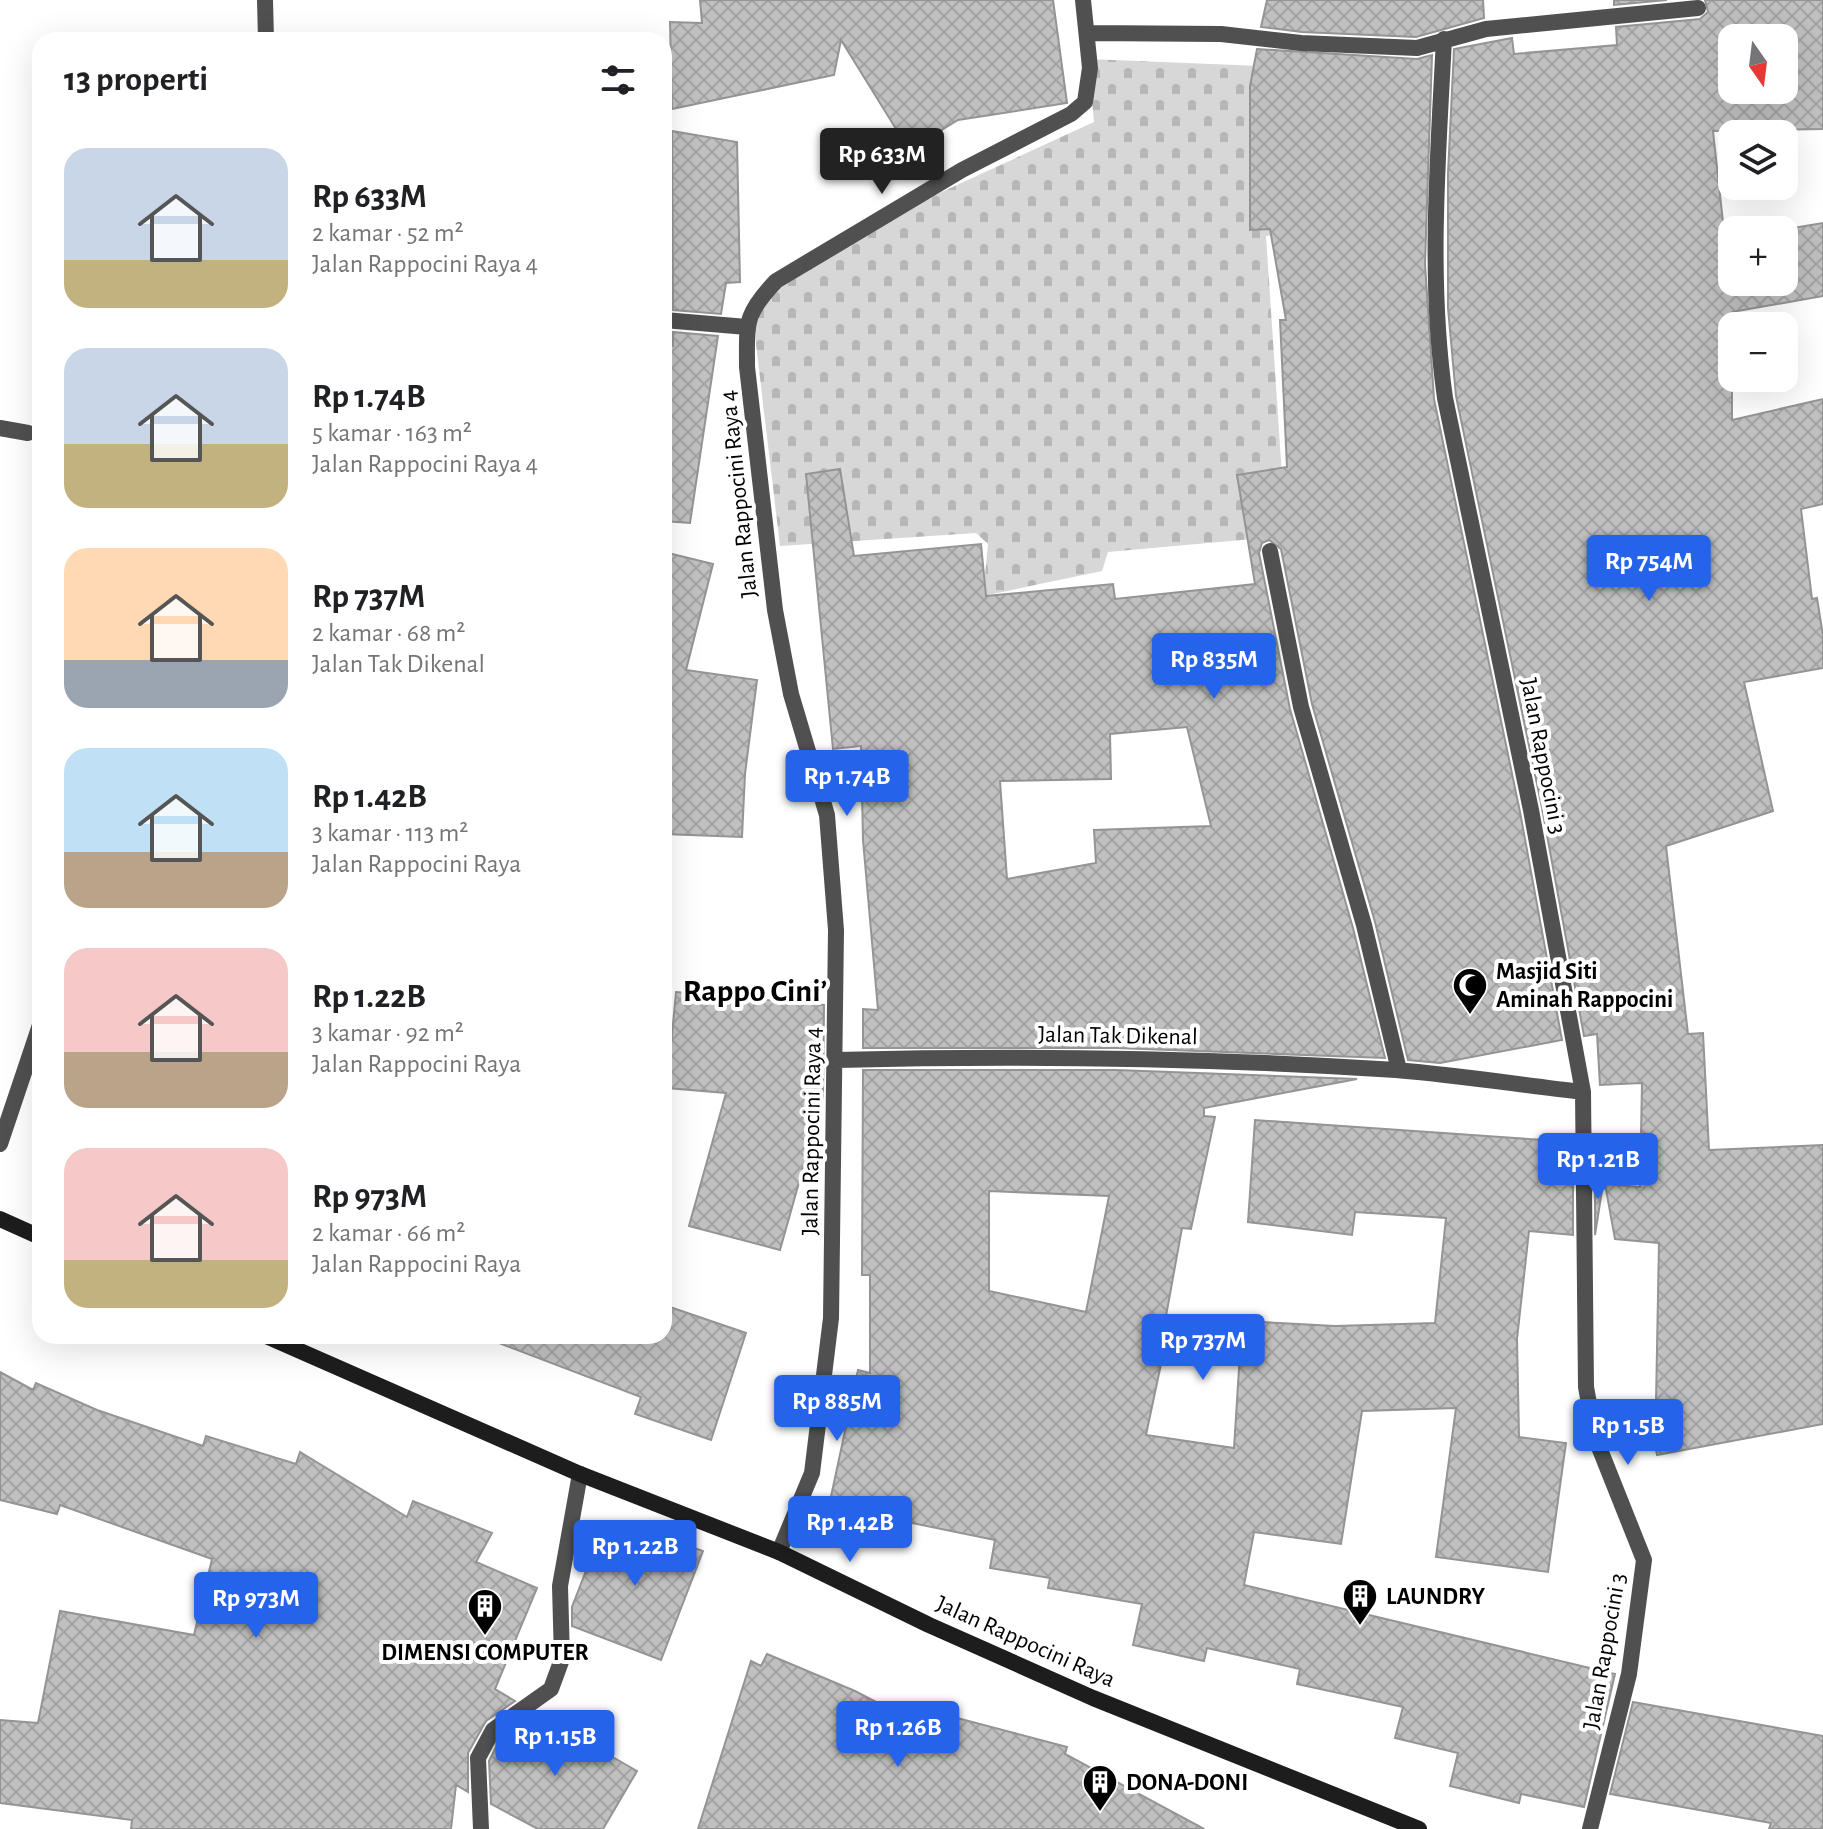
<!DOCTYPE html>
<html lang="id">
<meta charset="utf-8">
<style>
:root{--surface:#fff;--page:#f6f6f6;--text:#202124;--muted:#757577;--accent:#2563eb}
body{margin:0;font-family:"Alegreya Sans",sans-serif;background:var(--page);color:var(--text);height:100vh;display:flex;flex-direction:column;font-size:30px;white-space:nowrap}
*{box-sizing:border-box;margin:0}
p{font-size:26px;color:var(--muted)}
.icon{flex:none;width:44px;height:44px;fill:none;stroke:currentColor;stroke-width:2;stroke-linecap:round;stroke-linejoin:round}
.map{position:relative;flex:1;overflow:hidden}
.drawer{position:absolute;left:32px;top:32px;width:640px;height:1312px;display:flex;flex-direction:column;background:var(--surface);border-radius:24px;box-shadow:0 8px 32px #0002}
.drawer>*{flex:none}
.needle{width:52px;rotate:166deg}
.controls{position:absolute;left:1718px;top:24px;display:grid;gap:16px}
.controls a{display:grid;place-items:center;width:80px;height:80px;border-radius:16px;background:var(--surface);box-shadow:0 8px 32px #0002;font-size:40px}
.price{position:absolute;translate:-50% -68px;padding:0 18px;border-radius:8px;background:var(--accent);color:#fff;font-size:26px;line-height:52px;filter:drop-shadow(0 2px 4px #0008)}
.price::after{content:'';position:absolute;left:50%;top:48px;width:24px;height:18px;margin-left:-12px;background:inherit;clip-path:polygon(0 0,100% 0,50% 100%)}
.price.active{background:#222;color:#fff}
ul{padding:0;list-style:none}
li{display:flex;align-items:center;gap:24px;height:200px;padding:0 32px}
li span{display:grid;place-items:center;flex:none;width:224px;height:160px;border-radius:24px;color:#555}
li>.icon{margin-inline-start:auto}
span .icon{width:96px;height:96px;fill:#fffc;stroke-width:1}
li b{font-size:34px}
h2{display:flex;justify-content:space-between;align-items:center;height:96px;padding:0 32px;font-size:34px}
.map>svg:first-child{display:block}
</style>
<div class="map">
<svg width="1823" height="1829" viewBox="0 0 1823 1829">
<defs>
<pattern id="cemetery-stones" width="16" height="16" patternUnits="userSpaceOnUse" patternTransform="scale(2)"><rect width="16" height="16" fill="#d7d7d7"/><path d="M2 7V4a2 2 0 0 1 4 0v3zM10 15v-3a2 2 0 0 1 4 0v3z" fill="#b7b7b7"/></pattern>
<pattern id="building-cross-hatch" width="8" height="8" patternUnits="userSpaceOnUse" patternTransform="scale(2)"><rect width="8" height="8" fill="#c0c0c0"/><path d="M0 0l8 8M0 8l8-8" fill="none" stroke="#a3a3a3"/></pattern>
</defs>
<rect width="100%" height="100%" fill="#fff"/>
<path fill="url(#cemetery-stones)" d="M1088,59L1286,67L1281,234L1266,236L1286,536L1108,552L1102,571L983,596L988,544L976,533L780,546L753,319L781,277L824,246L1094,122Z"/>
<path fill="url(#building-cross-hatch)" stroke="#949494" stroke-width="2" fill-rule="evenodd" d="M700,0H1053L1067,103L958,120L909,150L841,40L834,75L672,109L670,22L702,23Z
M1267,0H1483L1484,18L1416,37L1302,32L1261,27Z
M1614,0H1667L1614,5Z
M1705,0H1823V129L1713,131L1725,240L1732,239V282H1784V230H1781L1823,223V296L1732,312V420L1823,399V504L1801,509L1812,599L1817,598L1823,636V668L1744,682L1773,811L1666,846L1688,1034L1703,1033L1709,1150L1823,1145V1424L1657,1455L1647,1403L1656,1402L1659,1243L1615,1239L1605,1184L1640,1187L1642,1083L1600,1085L1597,1034L1584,1036L1542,808L1456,396L1448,308V174L1454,49L1512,38L1514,54L1617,45L1616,27L1700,19L1708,12ZM1732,38H1784V90H1732Z
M1257,49L1417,59L1432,55L1425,264L1434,399L1520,812L1562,1040L1440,1063L1408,1060L1375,922L1312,704L1281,549L1269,540L1262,543L1259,553L1290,709L1353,928L1385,1058L1116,1048H863V1009L878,1010L863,840L861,746L833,749L806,474L840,469L854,556L981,544L986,596L1113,584L1115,599L1255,584L1237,475L1287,467L1280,320H1286L1270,229L1250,230V86ZM1187,727L1211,826L1094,830L1096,863L1007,879L1000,781L1111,779L1110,734Z
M672,131L737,142L740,282L726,283L721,314L673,310Z
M673,332L718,336L690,523L664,521V345L673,346Z
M664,552L713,564L686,670L757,680L745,774L742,837L664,834Z
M676,992L824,1005L823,1097L780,1250L689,1226L726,1093L667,1088Z
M863,1070H1116L1357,1079L1204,1108V1116L1215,1117L1191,1229L1182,1228L1166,1316L1171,1317L1146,1435L1234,1448L1242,1321L1335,1326L1435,1323L1446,1218L1355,1212L1352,1235L1248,1222L1255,1120L1543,1140L1540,1178L1573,1181V1235L1529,1231L1517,1339L1519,1437L1566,1443L1548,1572L1436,1557L1456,1408L1362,1411L1341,1544L1254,1532L1244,1585L1615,1674L1584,1807L1521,1794L1519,1803L1450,1786L1458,1753L1395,1738L1403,1707L1297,1684L1300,1669L1207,1648L1204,1661L1133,1645L1142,1604L1048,1588L1050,1578L990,1568L995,1540L829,1506L858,1370L870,1373V1275H862ZM989,1191L1109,1196L1086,1312L989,1291Z
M1595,1183L1603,1184L1595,1235Z
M664,1305L746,1333L711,1440L635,1414L641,1397L491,1340L492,1336H664Z
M0,1372L33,1390L36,1383L97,1410L203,1446L206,1436L296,1464L300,1452L407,1517L413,1501L492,1533L476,1562L537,1588L495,1689L515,1701L486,1721L468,1753V1792L456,1785L451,1829H131L132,1820L0,1803V1720L38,1723L60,1611L194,1635L212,1559L60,1505L57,1514L0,1500Z
M605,1522H623L703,1551L661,1660L572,1626V1607Z
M767,1654L855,1691L937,1734L942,1714L1067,1747L1065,1754L1204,1829H698L751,1661L761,1666Z
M1633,1702L1823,1736V1829H1769L1771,1823L1610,1794Z
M536,1713L637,1771L603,1829H538L491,1804L489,1761L501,1737Z"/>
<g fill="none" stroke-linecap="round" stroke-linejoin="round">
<path stroke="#505050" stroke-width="16" d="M265,0L266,40
M1087,33L1221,34L1301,43L1417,48L1486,29L1698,8
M1444,39C1438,158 1428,279 1445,398L1531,810L1583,1092L1586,1387L1595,1437L1644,1560L1629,1674L1590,1829
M664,320L747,327
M0,428L28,433
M1270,551L1301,707L1364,925L1399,1070
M836,1060C1023,1055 1209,1058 1396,1070C1458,1075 1521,1085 1583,1092
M0,1144L40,1025
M779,1552L812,1473L831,1318L836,930L827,815L791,694L775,610L747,367C747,322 744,315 776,281L962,170L1071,114L1085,102L1090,68L1083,0
M481,1829L478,1758L493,1730L551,1689L562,1659L560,1586L580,1474"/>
<path stroke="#1d1d1d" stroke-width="16" d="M0,1219L40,1237
M266,1336L580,1474L779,1552L929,1625L1093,1698L1419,1829"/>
</g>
<defs>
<g id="mosque-pin" transform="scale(1.8)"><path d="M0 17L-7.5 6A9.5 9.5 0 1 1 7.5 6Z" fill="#000" stroke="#fff"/><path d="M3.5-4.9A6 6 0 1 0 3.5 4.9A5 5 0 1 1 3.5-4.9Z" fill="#fff"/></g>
<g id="building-pin" transform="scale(1.8)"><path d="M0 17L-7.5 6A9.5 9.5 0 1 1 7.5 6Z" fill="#000" stroke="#fff"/><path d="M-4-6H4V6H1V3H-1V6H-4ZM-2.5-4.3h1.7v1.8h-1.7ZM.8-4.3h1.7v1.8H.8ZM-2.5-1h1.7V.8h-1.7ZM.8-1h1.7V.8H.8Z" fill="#fff"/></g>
</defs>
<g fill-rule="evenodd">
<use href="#mosque-pin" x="1470" y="985"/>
<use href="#building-pin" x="1360" y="1596"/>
<use href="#building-pin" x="485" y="1606"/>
<use href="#building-pin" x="1100" y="1782"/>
</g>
<g text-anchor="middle" stroke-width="8" stroke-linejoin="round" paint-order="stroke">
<g font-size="24" fill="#000" stroke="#fff">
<text transform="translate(738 494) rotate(-96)" y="8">Jalan Rappocini Raya 4</text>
<text transform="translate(1544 756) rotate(79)" y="8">Jalan Rappocini 3</text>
<text transform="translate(1118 1035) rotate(1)" y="8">Jalan Tak Dikenal</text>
<text transform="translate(811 1131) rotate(-89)" y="8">Jalan Rappocini Raya 4</text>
<text transform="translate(1026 1641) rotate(24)" y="8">Jalan Rappocini Raya</text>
<text transform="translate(1604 1651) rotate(-80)" y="8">Jalan Rappocini 3</text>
</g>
<g font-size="24" font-weight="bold" fill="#000" stroke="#fff" text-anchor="start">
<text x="1496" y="979">Masjid Siti<tspan x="1496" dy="28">Aminah Rappocini</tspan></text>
<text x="1386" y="1604">LAUNDRY</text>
<text x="485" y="1660" text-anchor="middle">DIMENSI COMPUTER</text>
<text x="1126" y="1790">DONA-DONI</text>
</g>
<g font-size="32" font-weight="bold" fill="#000" stroke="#fff">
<text x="755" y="1001">Rappo Ciniʼ</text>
</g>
</g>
</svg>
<div class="controls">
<a><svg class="needle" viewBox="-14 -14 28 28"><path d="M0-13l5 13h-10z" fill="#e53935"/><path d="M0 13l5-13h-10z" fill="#757577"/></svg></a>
<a><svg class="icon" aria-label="layers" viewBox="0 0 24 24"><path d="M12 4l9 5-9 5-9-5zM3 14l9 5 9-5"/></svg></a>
<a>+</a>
<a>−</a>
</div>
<b class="price active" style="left:882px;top:196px">Rp 633M</b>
<b class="price" style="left:1649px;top:603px">Rp 754M</b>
<b class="price" style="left:1214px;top:701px">Rp 835M</b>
<b class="price" style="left:847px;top:818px">Rp 1.74B</b>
<b class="price" style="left:1598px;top:1201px">Rp 1.21B</b>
<b class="price" style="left:1203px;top:1382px">Rp 737M</b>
<b class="price" style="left:837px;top:1443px">Rp 885M</b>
<b class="price" style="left:1628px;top:1467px">Rp 1.5B</b>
<b class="price" style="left:850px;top:1564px">Rp 1.42B</b>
<b class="price" style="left:635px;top:1588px">Rp 1.22B</b>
<b class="price" style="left:256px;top:1640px">Rp 973M</b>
<b class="price" style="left:898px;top:1769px">Rp 1.26B</b>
<b class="price" style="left:555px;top:1778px">Rp 1.15B</b>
<section class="drawer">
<h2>13 properti<svg class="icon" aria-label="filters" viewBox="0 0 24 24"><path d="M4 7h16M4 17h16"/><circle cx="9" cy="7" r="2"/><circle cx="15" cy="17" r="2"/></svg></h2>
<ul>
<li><span style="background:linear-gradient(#c9d6e8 70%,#c2b280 0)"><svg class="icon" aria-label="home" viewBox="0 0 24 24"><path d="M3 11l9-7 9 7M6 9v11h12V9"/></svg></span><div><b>Rp 633M</b><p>2 kamar · 52 m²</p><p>Jalan Rappocini Raya 4</p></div></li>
<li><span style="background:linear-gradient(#c9d6e8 60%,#c2b280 0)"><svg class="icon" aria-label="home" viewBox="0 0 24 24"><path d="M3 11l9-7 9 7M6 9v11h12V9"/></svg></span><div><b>Rp 1.74B</b><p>5 kamar · 163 m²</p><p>Jalan Rappocini Raya 4</p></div></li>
<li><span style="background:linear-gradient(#ffd9b3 70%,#9aa5b1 0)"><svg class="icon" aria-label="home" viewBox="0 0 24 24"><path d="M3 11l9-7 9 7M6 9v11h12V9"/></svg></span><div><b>Rp 737M</b><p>2 kamar · 68 m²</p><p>Jalan Tak Dikenal</p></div></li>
<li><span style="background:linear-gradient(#bfe0f5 65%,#b9a48a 0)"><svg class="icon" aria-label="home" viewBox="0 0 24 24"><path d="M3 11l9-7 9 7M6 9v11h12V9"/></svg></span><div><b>Rp 1.42B</b><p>3 kamar · 113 m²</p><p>Jalan Rappocini Raya</p></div></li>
<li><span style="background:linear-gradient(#f6c9c9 65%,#b9a48a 0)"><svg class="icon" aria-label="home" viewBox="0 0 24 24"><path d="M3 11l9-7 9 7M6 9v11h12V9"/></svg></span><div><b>Rp 1.22B</b><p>3 kamar · 92 m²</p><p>Jalan Rappocini Raya</p></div></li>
<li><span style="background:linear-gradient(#f6c9c9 70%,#c2b280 0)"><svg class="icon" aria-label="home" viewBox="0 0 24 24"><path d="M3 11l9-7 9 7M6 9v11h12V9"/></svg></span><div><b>Rp 973M</b><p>2 kamar · 66 m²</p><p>Jalan Rappocini Raya</p></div></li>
</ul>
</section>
</div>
